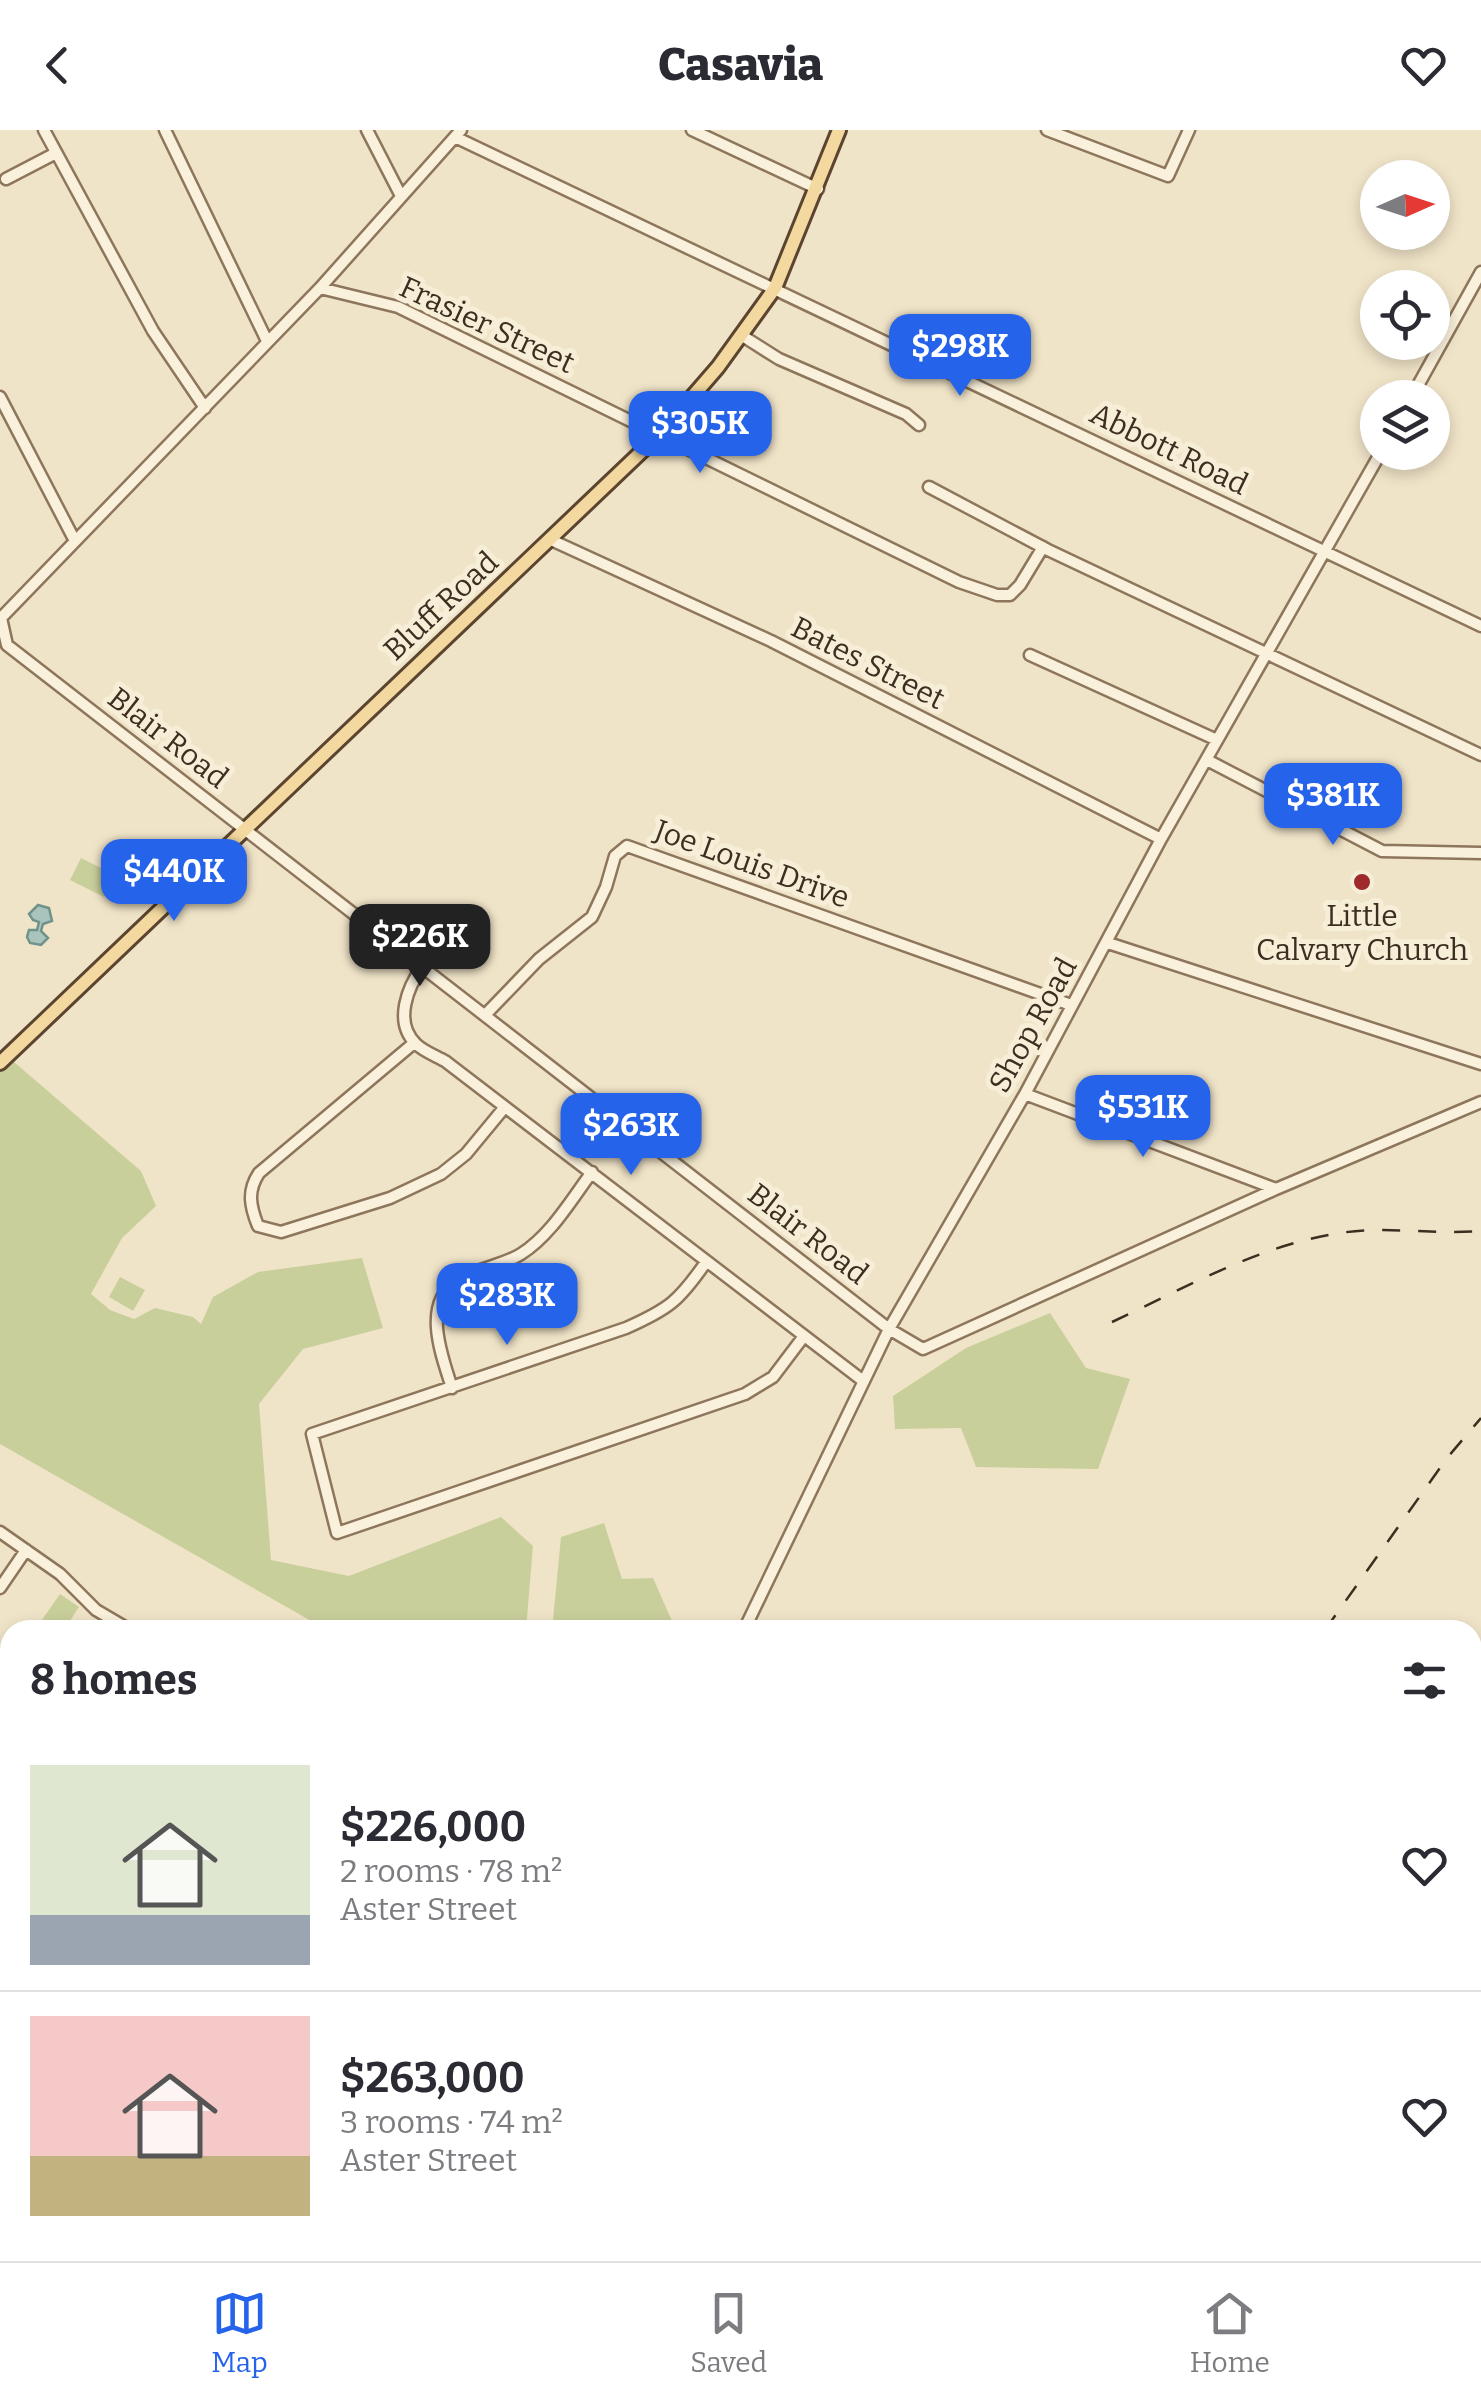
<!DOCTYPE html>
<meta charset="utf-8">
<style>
:root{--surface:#fff;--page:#f7f7f7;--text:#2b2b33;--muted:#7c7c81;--line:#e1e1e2;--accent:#2563eb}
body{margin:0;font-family:Bitter,serif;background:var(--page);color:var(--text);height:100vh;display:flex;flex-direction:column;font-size:38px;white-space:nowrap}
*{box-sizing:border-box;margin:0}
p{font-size:32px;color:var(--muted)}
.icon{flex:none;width:55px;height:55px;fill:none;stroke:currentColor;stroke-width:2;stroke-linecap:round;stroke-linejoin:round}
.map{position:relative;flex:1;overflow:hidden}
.details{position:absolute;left:0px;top:1490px;width:1482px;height:642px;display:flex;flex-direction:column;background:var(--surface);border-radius:30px 30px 0 0;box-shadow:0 5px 15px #0003}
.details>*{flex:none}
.needle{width:65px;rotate:87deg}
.buttons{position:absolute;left:1360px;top:30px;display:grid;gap:20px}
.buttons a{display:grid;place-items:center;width:90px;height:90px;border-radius:50%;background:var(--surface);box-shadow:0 5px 15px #0003;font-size:50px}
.price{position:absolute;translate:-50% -85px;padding:0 22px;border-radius:20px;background:var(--accent);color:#fff;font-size:32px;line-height:65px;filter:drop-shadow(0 2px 5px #0008)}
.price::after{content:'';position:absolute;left:50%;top:60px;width:30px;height:22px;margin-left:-15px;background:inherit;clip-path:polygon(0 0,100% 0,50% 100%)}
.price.on{background:#222;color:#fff}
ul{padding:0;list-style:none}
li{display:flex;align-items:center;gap:30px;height:250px;padding:0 30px}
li+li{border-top:2px solid var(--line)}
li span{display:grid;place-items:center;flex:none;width:280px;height:200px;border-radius:0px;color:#555}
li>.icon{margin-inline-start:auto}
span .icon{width:120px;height:120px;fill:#fffc;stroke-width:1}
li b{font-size:42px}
h2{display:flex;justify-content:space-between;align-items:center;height:120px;padding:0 30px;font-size:42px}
header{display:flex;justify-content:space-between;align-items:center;height:130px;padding:0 30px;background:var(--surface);font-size:45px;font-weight:800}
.dock{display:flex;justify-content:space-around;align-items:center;height:140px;border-top:2px solid var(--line);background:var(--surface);font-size:28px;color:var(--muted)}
.dock a{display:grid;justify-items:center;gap:5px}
.dock .on{color:var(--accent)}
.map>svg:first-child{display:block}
</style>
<header><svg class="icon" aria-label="back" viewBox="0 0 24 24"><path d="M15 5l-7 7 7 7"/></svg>Casavia<svg class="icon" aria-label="heart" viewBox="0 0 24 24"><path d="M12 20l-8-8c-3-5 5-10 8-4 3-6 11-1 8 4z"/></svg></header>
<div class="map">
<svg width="1481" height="2131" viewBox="0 0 1481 2131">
<rect width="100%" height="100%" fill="#f0e4c8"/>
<path fill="#c9cf9b" d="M81,728L115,745L104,767L70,750Z
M7,926L141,1041L156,1076L122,1108L91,1164L110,1180L134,1189L155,1178L193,1187L201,1194L213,1167L258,1142L362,1128L383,1198L303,1219L259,1274L271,1430L349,1446L501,1387L533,1416L526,1500H327L0,1314V933Z
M120,1147L145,1160L133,1181L109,1167Z
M1050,1183L1086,1238L1130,1249L1098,1339L976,1337L961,1298L895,1299L893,1266L966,1218Z
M604,1393L622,1449L653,1448L676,1500H552L561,1407Z
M60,1464L79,1477L64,1500H35Z
M665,2123H850L848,2131H681Z"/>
<path fill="#a9c4bc" stroke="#6f938a" stroke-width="2.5" d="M38,775L49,778L52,791L43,794L41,801L48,808L41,815L30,813L27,807L29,800H37L39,792L33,790L29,784Z"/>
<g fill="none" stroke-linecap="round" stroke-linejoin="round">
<path stroke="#6f938a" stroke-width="2.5" d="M1472,2103L1481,2094
M1433,2131L1446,2122"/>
<path stroke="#968974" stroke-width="28" d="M1472,2036L1481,2022"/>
<path stroke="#968974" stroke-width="70" d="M1472,1859L1481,1846
M1300,2131L1305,2122"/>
<g stroke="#8d765c" stroke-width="15">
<path id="minor" d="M44,0L153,201L205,278
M165,0L267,211
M367,0L401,66
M461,0L320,158L1,488L7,515L889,1199L923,1219L1276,1059L1481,972
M692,0L818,59
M1047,0L1168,46L1189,0
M455,7L1481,496
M6,49L56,23
M320,158L398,177L959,452L997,465H1010L1020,455L1043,417
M741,205L779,229L906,284L919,295
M0,267L75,411
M1411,268L1481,142
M929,357L1048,420L1481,625
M549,409L771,511L1161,709
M1030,525L1217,610
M1207,630L1382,721L1481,723
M1108,813L1481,934
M423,836C408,856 393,892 416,914C423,921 436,926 445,931L862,1250
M486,884L539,829L592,787L606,757L615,726L627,716L1071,875
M414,913L259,1043C247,1061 250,1076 258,1096L281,1102L390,1068L441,1044L466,1024L504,978
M1025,964L1276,1059
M706,1132C679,1171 669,1179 626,1198L312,1304L337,1403L745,1264L773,1247L804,1206
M452,1258C442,1226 421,1174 457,1151C476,1138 502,1136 521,1124C551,1105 571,1070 592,1042
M0,1402L60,1444L96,1480L130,1500
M0,1458L26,1420
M744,1500L889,1199L1025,964L1161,709L1381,322
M0,1561L10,1571
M0,1613L6,1628L0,1640
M0,1844L10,1862
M0,1952L10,1963
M64,2122V2131
M248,2131L253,2122
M315,2131L319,2122
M352,2131L357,2122
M418,2131L423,2122"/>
</g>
<g stroke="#5b4430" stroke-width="18">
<path id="major" d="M0,933L660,304L718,237L775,158L839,0"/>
</g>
<use href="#minor" stroke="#faf1dc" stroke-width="10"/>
<use href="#major" stroke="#f3d9a0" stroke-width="12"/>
<path stroke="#3d2e20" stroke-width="2.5" stroke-dasharray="18 18" stroke-linecap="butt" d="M1112,1192C1183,1159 1256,1117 1334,1104C1383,1095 1432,1105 1481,1101
M1325,1500L1447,1328L1481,1288
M1472,1564L1481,1548
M1472,1594L1481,1579
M1472,1681L1481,1666
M0,1991L10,2007
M5,2131L9,2088
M39,2131L40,2122
M1159,2131L1163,2122
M1176,2131L1181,2122
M1214,2131L1219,2122"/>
</g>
<circle fill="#9e2a2b" stroke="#f7eed8" stroke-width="4" cx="1362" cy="752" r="10"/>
<g text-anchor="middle" stroke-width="10" stroke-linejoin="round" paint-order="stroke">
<g font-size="30" fill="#3d2e20" stroke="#f7eed8">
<text transform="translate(487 195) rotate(25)" y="10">Frasier Street</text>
<text transform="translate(1169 319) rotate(26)" y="10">Abbott Road</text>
<text transform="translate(441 476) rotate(-43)" y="10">Bluff Road</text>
<text transform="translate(868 533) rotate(27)" y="10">Bates Street</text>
<text transform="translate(168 608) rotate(38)" y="10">Blair Road</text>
<text transform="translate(752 734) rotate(20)" y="10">Joe Louis Drive</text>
<text transform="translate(1033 895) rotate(-61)" y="10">Shop Road</text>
<text transform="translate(808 1104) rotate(38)" y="10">Blair Road</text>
</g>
<g font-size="30" fill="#3d2e20" stroke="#f7eed8">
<text x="1362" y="796">Little<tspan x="1362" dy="34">Calvary Church</tspan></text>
</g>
</g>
</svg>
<div class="buttons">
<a><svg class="needle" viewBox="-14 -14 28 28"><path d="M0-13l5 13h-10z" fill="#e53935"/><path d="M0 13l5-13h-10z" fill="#7c7c81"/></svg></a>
<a><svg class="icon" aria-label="locate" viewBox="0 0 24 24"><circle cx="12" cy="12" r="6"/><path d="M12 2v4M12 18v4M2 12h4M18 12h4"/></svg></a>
<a><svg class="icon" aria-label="layers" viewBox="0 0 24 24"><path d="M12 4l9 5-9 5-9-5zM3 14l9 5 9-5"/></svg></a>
</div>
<b class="price" style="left:960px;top:269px">$298K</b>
<b class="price" style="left:700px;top:346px">$305K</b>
<b class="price" style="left:1333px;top:718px">$381K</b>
<b class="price" style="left:174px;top:794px">$440K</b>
<b class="price on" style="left:420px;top:859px">$226K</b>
<b class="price" style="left:1143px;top:1030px">$531K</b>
<b class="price" style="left:631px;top:1048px">$263K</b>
<b class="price" style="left:507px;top:1218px">$283K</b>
<section class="details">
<h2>8 homes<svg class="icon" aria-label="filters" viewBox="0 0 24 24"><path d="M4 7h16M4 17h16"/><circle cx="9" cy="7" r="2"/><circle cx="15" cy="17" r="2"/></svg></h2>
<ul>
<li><span style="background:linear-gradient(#dfe7d0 75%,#9aa5b1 0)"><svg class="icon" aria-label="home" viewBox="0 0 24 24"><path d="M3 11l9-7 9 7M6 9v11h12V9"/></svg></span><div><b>$226,000</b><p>2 rooms · 78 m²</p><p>Aster Street</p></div><svg class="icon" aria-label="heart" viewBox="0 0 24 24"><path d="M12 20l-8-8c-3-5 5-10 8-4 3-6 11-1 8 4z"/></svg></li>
<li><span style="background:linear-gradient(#f6c9c9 70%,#c2b280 0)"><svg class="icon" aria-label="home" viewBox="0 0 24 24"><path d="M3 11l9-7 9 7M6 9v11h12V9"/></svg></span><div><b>$263,000</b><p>3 rooms · 74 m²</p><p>Aster Street</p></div><svg class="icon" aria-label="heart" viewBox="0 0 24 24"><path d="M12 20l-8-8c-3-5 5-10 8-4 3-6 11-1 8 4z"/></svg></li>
</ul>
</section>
</div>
<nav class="dock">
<a class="on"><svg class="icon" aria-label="map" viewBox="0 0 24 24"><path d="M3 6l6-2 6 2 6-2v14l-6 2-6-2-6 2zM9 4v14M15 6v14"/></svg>Map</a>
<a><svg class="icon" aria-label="saved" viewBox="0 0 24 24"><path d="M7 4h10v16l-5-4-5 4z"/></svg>Saved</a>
<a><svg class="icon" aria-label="home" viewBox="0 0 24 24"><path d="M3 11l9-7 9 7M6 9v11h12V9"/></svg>Home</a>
</nav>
